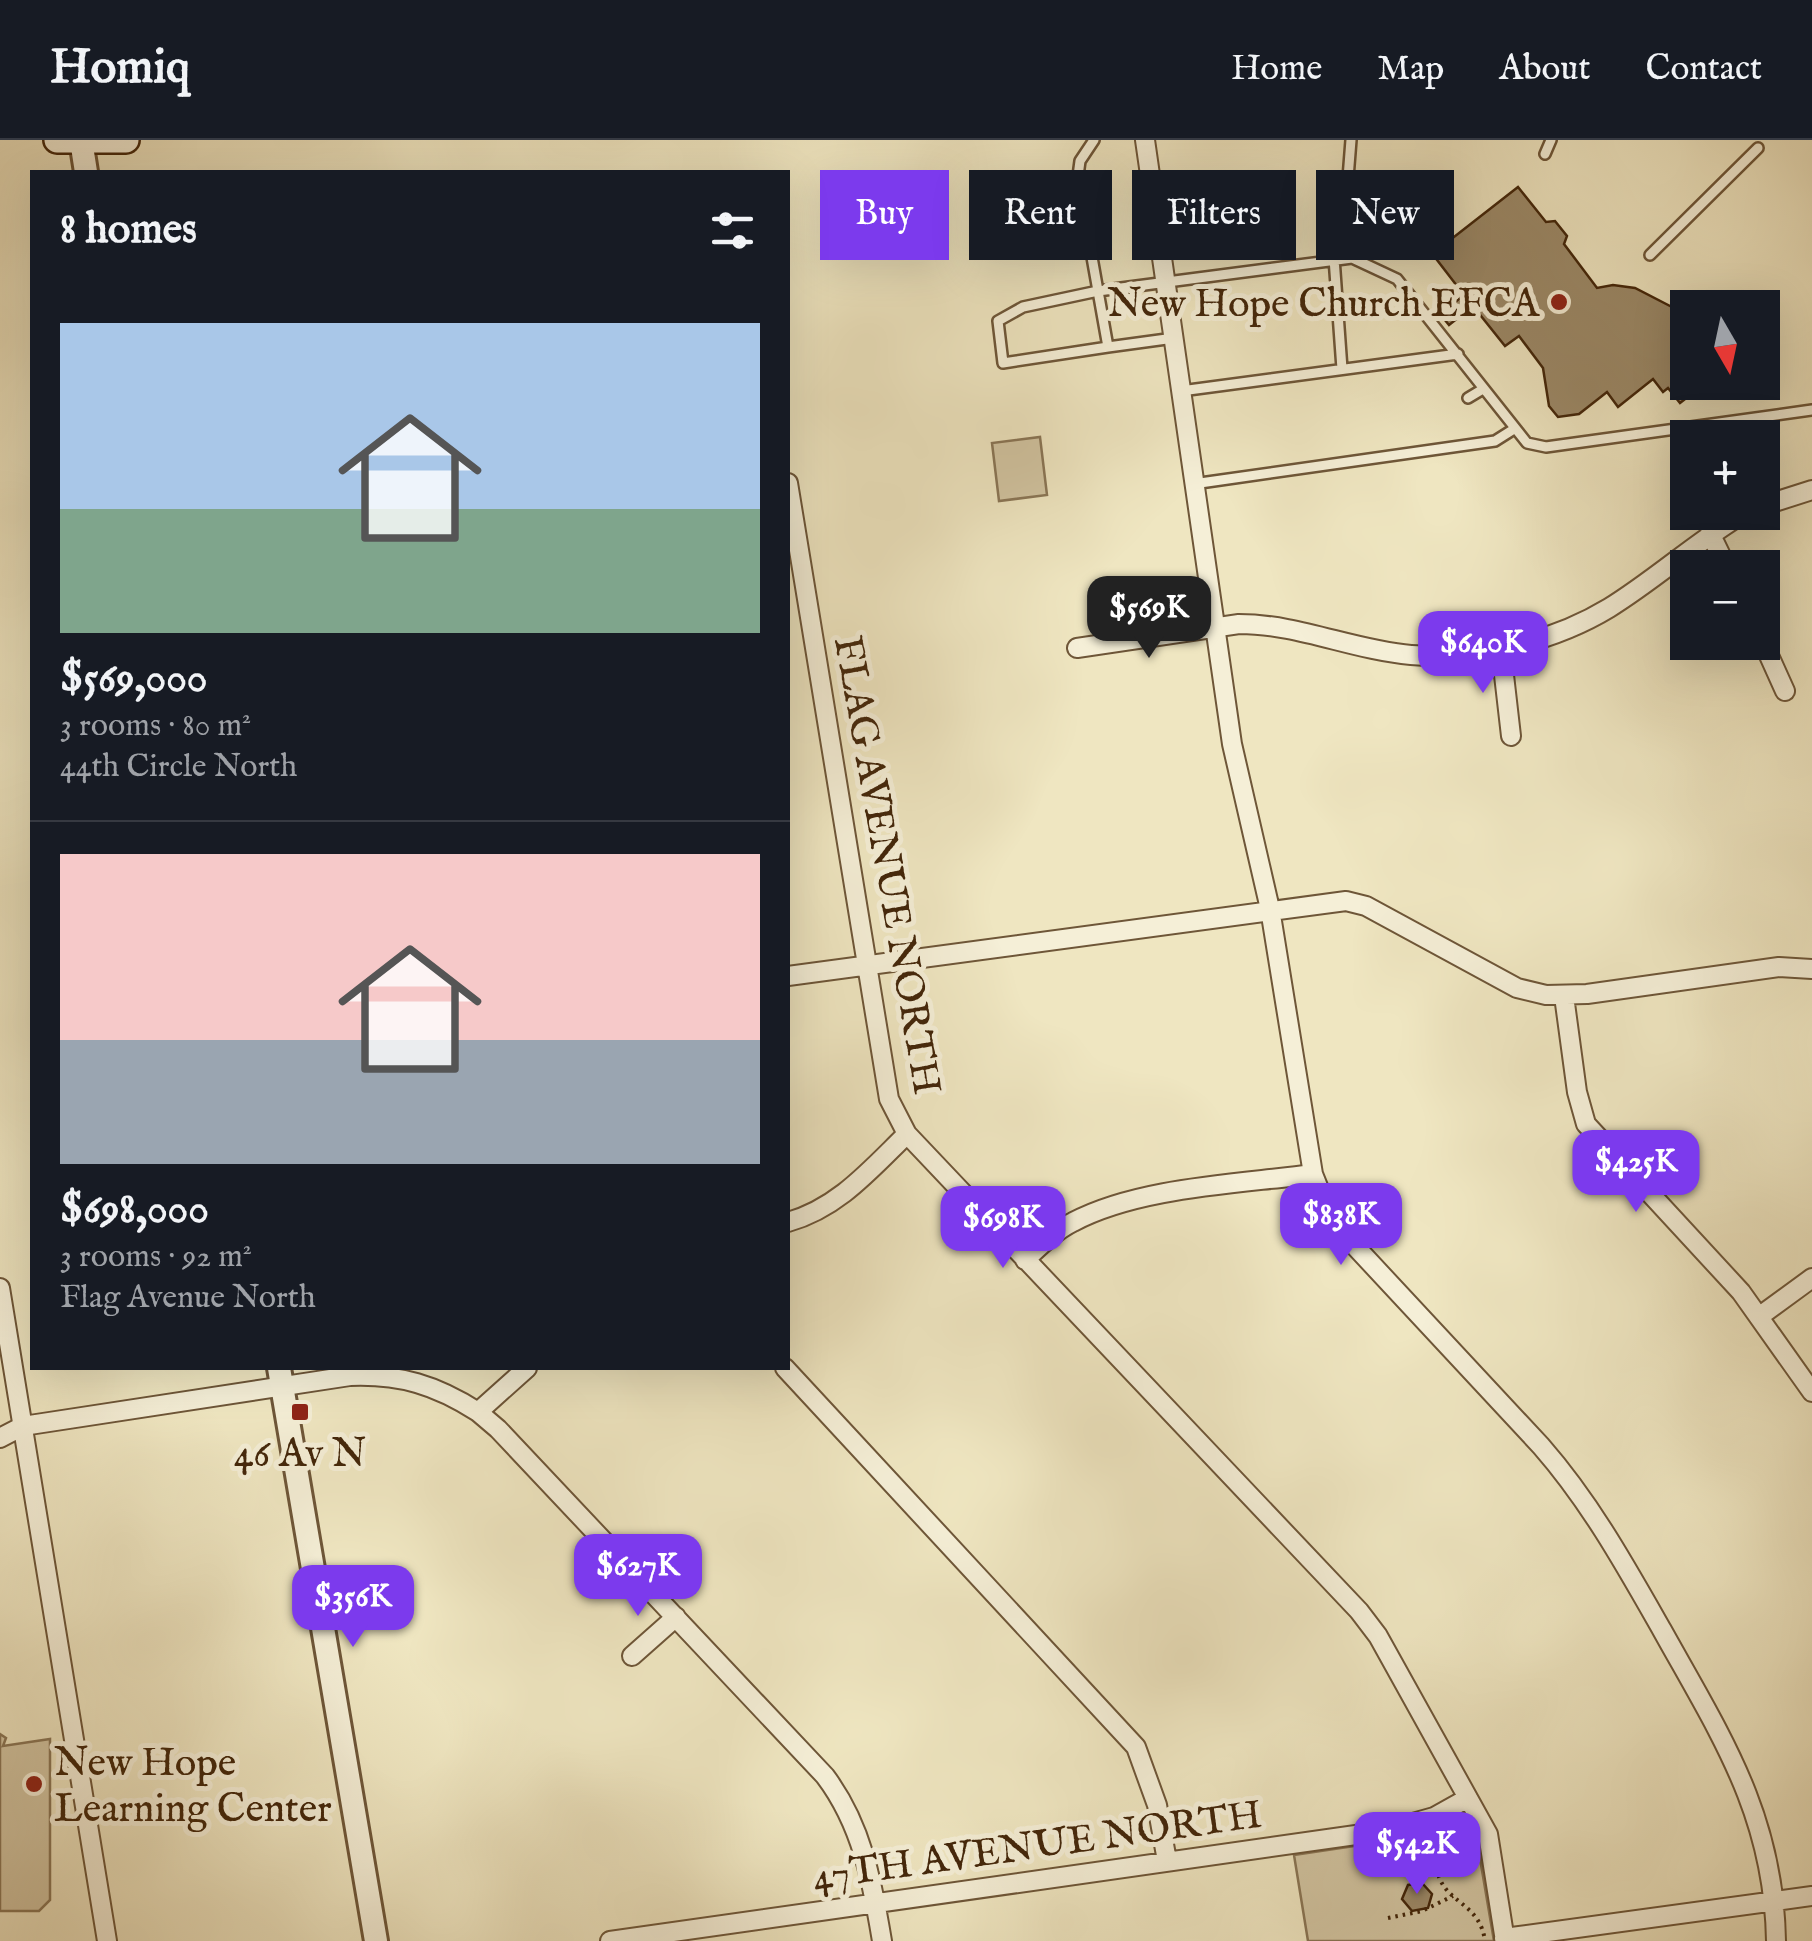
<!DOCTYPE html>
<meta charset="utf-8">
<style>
:root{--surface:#171b24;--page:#242831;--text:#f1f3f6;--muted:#9ea1a6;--line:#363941;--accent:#7c3aed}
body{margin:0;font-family:"IM FELL English",serif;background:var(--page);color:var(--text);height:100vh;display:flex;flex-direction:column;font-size:38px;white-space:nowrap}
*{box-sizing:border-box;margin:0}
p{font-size:32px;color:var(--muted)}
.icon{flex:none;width:55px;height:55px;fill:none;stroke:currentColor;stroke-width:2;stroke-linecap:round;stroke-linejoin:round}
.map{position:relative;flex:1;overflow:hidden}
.panel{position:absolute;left:30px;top:30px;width:760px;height:1200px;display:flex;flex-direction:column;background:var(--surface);border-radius:0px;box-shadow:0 10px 40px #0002}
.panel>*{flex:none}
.top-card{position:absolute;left:820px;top:30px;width:840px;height:90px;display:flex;gap:20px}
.needle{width:65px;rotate:171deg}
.buttons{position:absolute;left:1670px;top:150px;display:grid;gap:20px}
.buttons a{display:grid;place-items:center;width:110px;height:110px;border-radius:0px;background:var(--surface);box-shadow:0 10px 40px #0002;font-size:50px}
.price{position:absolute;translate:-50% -85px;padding:0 22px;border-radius:20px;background:var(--accent);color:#fff;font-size:32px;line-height:65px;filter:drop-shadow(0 2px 5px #0008)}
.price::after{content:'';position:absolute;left:50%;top:60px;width:30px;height:22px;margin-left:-15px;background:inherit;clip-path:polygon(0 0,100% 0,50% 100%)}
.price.selected{background:#222;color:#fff}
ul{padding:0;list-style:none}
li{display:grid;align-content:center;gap:20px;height:530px;padding:0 30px}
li+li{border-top:2px solid var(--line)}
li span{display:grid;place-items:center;height:310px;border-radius:0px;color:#555}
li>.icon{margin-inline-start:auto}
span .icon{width:180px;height:180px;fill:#fffc;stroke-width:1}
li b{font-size:42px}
h2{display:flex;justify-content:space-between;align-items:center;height:120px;padding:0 30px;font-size:42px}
.chip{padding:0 35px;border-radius:0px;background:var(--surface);box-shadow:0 10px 40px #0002;font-size:35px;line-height:90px}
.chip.selected{background:var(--accent);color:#fff}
header{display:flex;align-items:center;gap:60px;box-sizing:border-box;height:140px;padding:0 50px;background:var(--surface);border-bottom:2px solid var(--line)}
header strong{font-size:48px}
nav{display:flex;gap:55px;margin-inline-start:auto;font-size:35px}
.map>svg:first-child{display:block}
</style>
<header>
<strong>Homiq</strong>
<nav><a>Home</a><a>Map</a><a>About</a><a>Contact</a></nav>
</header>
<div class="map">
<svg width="1812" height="1801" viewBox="0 0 1812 1801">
<rect width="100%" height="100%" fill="#efe6c1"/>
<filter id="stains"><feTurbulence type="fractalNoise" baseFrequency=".002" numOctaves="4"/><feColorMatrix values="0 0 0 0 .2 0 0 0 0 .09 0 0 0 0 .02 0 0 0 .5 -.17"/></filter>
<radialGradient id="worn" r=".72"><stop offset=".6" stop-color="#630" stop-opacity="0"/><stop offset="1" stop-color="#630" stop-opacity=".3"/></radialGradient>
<path fill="#d2c5a2" stroke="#8a7656" stroke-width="2.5" d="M1040,297L1047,355L999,361L992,303Z
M0,1594L6,1598L3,1606L50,1599V1760L39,1771H0Z
M1458,1678L1467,1680L1476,1695L1494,1801H1308L1294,1715L1408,1698Z"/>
<path fill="#9c8a69" stroke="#43260a" stroke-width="2.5" d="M1518,47L1546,82L1555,81L1567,96L1564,104L1597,148L1613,145L1635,148L1672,167L1676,166L1688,182V242H1707L1680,263L1668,248L1663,252L1653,239L1618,267L1607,252L1579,274L1558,277L1549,266L1543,228L1519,196L1505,206L1473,166L1449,185L1440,174L1464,155L1434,116L1436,111Z
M1422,1743L1432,1754L1428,1768L1412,1771L1402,1759L1408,1745Z"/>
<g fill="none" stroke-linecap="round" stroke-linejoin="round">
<g stroke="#6e5638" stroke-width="14">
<path id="service" d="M1545,14L1551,0
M1078,36L1080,21L1094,0
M1080,50L1108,207L1003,223L998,181L1023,167L1098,151L1352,118L1397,139L1527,303L1546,307L1812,270
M1650,115L1758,8
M1108,207L1174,198
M1342,229L1334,118L1347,51L1351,0
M1181,251L1458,214
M1468,258L1483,249
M1193,344L1495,301L1514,289"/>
</g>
<g stroke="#6e5638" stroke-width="22">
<path id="minor" d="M1145,0L1232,604L1270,769L1313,1034L1325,1064L1339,1089L1541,1306C1590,1362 1625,1425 1662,1490C1721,1596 1774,1675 1776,1801
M788,343L889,959L907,994L1359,1471L1378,1496L1488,1694L1505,1801
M1762,366L1812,350
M1710,393L1727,428
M1762,500L1785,551
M1077,508L1239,484C1298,484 1353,510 1411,515C1476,520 1553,502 1609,468C1656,439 1697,401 1746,372
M1501,509L1511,596
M788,836L1346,761L1366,766L1517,848L1546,855L1587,854L1779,827L1812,829
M1564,856L1577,952L1586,984L1741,1152L1812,1252
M788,1082C838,1068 870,1030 907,994
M1025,1120C1040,1106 1055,1091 1073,1082C1139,1047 1239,1044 1313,1034
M0,1148L107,1801
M1760,1176L1812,1138
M785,1228L1136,1607L1157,1665L1167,1721
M478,1272L498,1289L825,1636C862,1685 872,1741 882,1801
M0,1298L23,1286L350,1236C400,1234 436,1245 478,1272L527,1228
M632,1516L676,1477
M1504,1798L1812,1756
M610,1801L1384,1691L1434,1677L1468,1658"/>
</g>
<g stroke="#6e5638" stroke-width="28">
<path id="tertiary" d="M81,0L86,32
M279,1228L376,1801"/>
</g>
<g stroke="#43260a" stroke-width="30">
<path id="secondary" d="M57,0H126"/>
</g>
<path stroke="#43260a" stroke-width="4" stroke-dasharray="2.5 5" stroke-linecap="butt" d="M1442,1691C1446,1708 1433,1722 1439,1737C1449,1764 1480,1764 1485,1801
M1388,1778L1422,1771L1453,1756"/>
<use href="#service" stroke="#f5efd7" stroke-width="9"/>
<use href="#minor" stroke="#f5efd7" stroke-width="18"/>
<use href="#tertiary" stroke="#f5efd7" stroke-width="22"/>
<use href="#secondary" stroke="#f5efd7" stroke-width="25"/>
</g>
<g fill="#8f2418" stroke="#f5efd7" stroke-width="4">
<circle cx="1559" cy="162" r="10"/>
<rect x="290" y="1262" width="20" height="20" rx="5"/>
<circle cx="34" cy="1644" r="10"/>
</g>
<g text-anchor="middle" stroke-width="10" stroke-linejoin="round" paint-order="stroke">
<g font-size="40" fill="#43260a" stroke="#f5efd7" text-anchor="end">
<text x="1539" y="176">New Hope Church EFCA</text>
<text x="300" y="1326" text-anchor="middle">46 Av N</text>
<text x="54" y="1635" text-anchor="start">New Hope<tspan x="54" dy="46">Learning Center</tspan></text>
</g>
<g font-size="40" fill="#43260a" stroke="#f5efd7">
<text transform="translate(889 725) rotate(80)" y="14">FLAG AVENUE NORTH</text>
<text transform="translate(1037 1704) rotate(-8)" y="14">47TH AVENUE NORTH</text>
</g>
</g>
<rect width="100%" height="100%" filter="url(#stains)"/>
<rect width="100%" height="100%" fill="url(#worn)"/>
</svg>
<div class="buttons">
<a><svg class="needle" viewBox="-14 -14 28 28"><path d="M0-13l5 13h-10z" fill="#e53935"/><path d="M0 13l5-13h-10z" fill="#9ea1a6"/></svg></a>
<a>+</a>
<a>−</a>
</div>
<b class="price selected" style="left:1149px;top:521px">$569K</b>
<b class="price" style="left:1483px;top:556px">$640K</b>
<b class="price" style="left:1636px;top:1075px">$425K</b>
<b class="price" style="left:1341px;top:1128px">$838K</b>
<b class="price" style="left:1003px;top:1131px">$698K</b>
<b class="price" style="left:638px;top:1479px">$627K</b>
<b class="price" style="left:353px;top:1510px">$356K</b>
<b class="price" style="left:1417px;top:1757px">$542K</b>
<div class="top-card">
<a class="chip selected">Buy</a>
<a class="chip">Rent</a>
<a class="chip">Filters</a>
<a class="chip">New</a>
</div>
<section class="panel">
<h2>8 homes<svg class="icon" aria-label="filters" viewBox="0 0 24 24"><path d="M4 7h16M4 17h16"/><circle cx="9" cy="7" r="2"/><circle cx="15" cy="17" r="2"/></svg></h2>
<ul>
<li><span style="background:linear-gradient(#a9c7e8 60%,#7fa58c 0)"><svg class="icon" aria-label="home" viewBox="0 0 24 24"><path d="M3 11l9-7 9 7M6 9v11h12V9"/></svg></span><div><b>$569,000</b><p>3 rooms · 80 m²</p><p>44th Circle North</p></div></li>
<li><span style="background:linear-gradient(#f6c9c9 60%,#9aa5b1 0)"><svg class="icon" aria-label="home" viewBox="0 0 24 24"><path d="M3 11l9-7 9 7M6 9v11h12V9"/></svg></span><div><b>$698,000</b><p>3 rooms · 92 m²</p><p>Flag Avenue North</p></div></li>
</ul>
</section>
</div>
